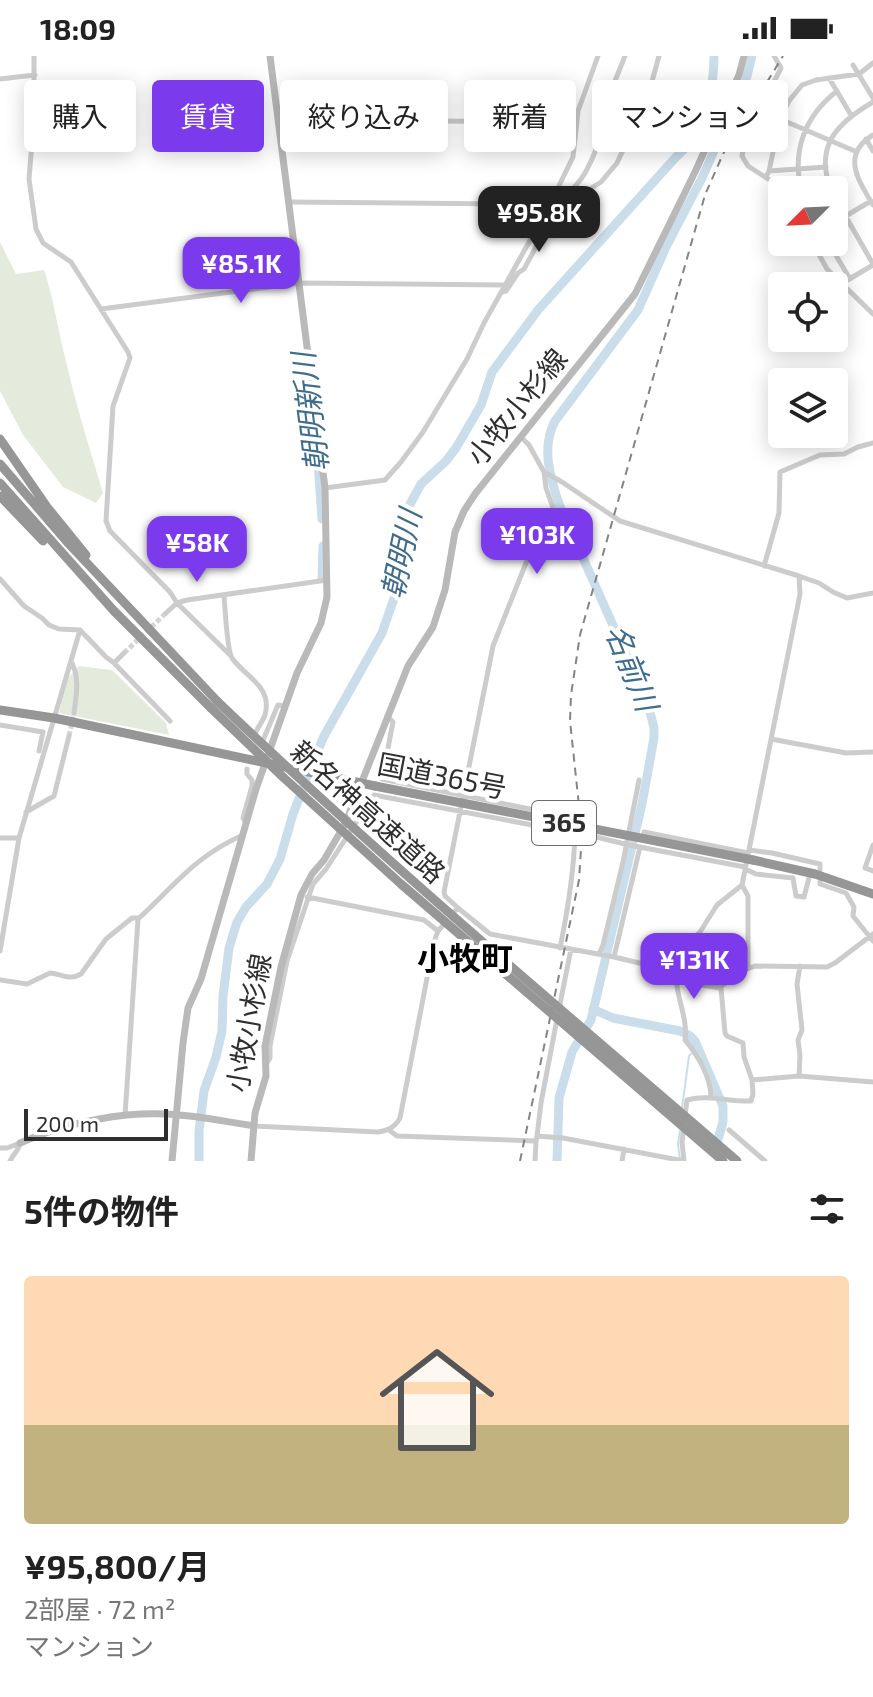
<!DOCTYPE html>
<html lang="ja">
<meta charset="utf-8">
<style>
:root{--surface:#fff;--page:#f6f6f6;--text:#222;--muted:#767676;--line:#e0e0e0;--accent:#7c3aed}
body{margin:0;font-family:"Exo 2","Noto Sans JP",sans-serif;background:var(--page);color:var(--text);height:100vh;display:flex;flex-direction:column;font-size:30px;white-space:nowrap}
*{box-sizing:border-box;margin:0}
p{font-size:26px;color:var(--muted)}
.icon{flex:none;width:44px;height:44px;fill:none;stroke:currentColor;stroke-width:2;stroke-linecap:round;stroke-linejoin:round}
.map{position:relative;height:1105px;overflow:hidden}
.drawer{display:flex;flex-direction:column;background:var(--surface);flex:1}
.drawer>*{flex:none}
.hud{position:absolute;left:24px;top:24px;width:826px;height:72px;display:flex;gap:16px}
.needle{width:52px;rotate:246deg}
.fabs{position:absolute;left:768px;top:120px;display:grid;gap:16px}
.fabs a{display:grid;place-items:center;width:80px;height:80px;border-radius:8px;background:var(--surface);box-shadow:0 4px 20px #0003;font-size:40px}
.scale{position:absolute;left:24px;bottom:20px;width:144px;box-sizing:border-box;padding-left:8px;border:4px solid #2f2f2f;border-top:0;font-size:22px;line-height:28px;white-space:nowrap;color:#2f2f2f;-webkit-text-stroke:6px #fff;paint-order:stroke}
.price{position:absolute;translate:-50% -68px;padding:0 18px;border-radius:16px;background:var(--accent);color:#fff;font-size:26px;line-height:52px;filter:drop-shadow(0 2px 4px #0008)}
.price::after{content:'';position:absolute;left:50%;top:48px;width:24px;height:18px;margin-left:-12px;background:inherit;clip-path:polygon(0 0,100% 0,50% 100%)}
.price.active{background:#222;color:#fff}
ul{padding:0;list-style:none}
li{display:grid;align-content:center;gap:16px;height:424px;padding:0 24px}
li+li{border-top:2px solid var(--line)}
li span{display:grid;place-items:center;height:248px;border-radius:8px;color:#555}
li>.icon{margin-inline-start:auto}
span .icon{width:144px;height:144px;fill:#fffc;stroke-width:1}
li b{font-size:34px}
h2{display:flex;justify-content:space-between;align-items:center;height:96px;padding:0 24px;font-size:34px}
.chip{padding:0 28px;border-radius:8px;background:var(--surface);box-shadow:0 4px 20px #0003;font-size:28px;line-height:72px}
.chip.active{background:var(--accent);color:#fff}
.status{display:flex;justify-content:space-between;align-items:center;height:56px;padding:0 40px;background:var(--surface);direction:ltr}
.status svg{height:22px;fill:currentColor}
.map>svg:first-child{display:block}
</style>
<div class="status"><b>18:09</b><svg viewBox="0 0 49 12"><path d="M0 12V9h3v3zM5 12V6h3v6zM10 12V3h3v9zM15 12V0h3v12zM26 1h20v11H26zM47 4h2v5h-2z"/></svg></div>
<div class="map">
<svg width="873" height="1105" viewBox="0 0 873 1105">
<rect width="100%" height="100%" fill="#fff"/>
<path fill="#e4ebdd" d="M0,186L16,218L44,214C54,243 58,275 66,305C76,350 90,393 103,437L96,447L63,431L23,379L0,335Z
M79,610L112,614L166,667L169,679L59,657L67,623Z"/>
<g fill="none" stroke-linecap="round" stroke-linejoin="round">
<path stroke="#caddea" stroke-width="2" d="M697,995L700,994
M682,1052L689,1000L692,997
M680,1075L678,1088L680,1104"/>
<path stroke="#caddea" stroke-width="9" d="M318,406L322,463
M322,522L323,490
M593,953L613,962L680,975L689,979L695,985L723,1050V1066L715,1094
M199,1105V1075L204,1035L216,1001L222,975L223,940L229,892L237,866L246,851L267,828L280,803L293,758L323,682L382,577L399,528L402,475L409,450L421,428L446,405L456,392L481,349L492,316L538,254L676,101C707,74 713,40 714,0
M557,1105L559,1042L572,996L591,964L642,748L654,682V672L648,648L559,448C550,421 541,391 555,365L638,254L666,191L702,122L733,52L746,24L752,0"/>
<path stroke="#d5d5d5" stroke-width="5" stroke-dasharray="5 2.5" stroke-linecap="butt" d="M124,597L166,557
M69,680L74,657"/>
<path stroke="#ccc" stroke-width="5" d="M34,0V61L29,123L36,173L43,187L71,206L128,296L130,302L113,350L106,465L110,475L170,536L177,547L231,600
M774,0L781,12L746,81L742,100L748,110L785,134
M853,9L873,42
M829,22L851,59
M0,23L35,19
M780,63L789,45L802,29L816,24L859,18L873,7
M279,64L577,66
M873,79C840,99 859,125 873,149
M866,83L873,95
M769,115L826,111
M766,121L769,115L780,63L857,96
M801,134C792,94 805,60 837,35
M831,134C814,90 837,67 873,46
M834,140L873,208
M289,146L521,148L548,152L573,101L578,55L598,0
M554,160C559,143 576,133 585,117C589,109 597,96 597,87C598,79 595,75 598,67L625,0
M834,167L871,145
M812,186L827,213L873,258
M828,186L850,223
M841,228L873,209
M502,236L506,235L518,217L524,213L553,160L566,148L601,126L617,107L648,40L659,0
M101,253L300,227L505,229
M521,381L529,389L544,416L562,426L620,465L799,520L819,527L833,536L847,542L873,537
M325,432L385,424L401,406L423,376L467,303L484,267L548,152
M764,510L779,457L780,416L820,399L844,398L858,391L873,387
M0,523L24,550L42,562L49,569L59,573L80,574L106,601L114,607L170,665
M224,539C225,552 227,594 232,602C245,621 273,630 265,659C262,667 256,673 254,681
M166,557L177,547L187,544L327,524
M72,607C80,624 76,640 74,657
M114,607L124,597
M387,660L393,666L382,723L574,762
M0,669L43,676L39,695
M771,683L846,697L873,696
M261,689L278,649L285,650
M26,756L54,740L69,680
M246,767L243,762L252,730V724L247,718V713
M588,779L629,789L745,811
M0,782H19
M642,784L644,776L748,797
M873,789L865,812L873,815
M749,794L772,797L820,808V814
M745,813L756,818L793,822L796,840L804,841L810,818
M820,826V828L846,837L854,851L853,860L873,885
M307,841L424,864L438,875
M458,852L445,840L444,836L493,590L526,507L554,465L556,460L546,432L544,416
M452,858L458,852L490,878L614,901L652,910L686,926L719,932L742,915L755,910L827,911L835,907L873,878
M0,895L19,782L80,574
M599,898L603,889L623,806L639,724
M614,901L640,791
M748,912V840L742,829L800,538L799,520
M668,918L674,899L700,876L717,849L742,829
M676,922C677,943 688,963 685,984C698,999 711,1022 711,1041
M0,924L27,928L50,917C63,918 69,925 81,918L106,883L132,862H138
M721,932L725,977L727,980L743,987L744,1001L752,1024
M559,953L571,893
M267,1007L270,1002V990L287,905L313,828L326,813L374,739L575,777C574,816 568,853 560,892
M799,1020L800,999L798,984L802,974L797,928L800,910
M125,1060L138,863C174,830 195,800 243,779
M685,1060L687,1044C709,1038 729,1046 751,1045L753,1038L752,1024L799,1020L873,1026
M254,1070L378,1076C389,1074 394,1072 400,1062L434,886L438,875L446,866
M389,1074L397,1080L536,1085L537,1080L563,1082L684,1105
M729,1074L765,1105
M537,1080L541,1047L557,963
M0,1092H7L20,1087
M10,1105C13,1098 19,1095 20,1087
M535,1105L536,1085
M622,1105L624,1093
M684,1105L682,1086L684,1070"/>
<path stroke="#b9b9b9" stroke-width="7" d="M20,1087C67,1066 127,1054 179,1059C204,1061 229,1066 254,1070
M172,1105L183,987L188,952L201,923L256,733L297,617L321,567L327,541L325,432L270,0
M251,1105L255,1057L266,1020L265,990L281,911L301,839L312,818L324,804L345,768L408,610L433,571L445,534L455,476L464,455L475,438L635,238L695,116L739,19L744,0"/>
<path stroke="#969696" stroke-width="9" d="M0,383L47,451L86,499
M0,408L69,488L218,646
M0,427L114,555L211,652
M0,440L43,485
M0,654L54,662L375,730
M753,804L815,818L873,838"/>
<path stroke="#848484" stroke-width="2" stroke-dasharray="8 6" stroke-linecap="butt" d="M520,1105L579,824L582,778L570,665L571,639L580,579L705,139L723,98L783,0"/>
<path stroke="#969696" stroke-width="9" d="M218,646C385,806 562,954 737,1105
M211,652L284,722L401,828L723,1105
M375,730L753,804"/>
</g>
<g text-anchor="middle" stroke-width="8" stroke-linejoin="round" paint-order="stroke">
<rect fill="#fff" stroke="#6d6d6d" stroke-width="2" x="532" y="745" width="64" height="44" rx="6"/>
<g font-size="26" font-weight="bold" fill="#2f2f2f">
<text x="564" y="776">365</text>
</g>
<g font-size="28" fill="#2f2f2f" stroke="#fff">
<text transform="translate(517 351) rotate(-51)" y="10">小牧小杉線</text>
<text transform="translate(442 720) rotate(11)" y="10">国道365号</text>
<text transform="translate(368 756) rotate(42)" y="10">新名神高速道路</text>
<text transform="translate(249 967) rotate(-80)" y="10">小牧小杉線</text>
</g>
<g font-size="30" font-style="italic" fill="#3f6d8e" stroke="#fff">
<text transform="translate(311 356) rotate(-97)" y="10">朝明新川</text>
<text transform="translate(402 498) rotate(-78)" y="10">朝明川</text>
<text transform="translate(631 612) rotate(68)" y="10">名前川</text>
</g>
<g font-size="32" font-weight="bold" fill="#000" stroke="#fff">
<text x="465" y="914">小牧町</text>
</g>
</g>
</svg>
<div class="fabs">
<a><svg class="needle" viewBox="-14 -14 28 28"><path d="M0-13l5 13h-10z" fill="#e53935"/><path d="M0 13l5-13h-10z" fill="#767676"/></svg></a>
<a><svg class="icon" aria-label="locate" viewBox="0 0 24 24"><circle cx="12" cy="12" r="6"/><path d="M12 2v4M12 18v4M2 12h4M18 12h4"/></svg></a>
<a><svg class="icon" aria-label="layers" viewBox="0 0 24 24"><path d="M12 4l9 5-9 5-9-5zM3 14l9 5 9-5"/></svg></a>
</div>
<div class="scale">200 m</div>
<b class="price active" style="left:539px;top:198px">¥95.8K</b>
<b class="price" style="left:241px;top:249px">¥85.1K</b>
<b class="price" style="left:537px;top:520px">¥103K</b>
<b class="price" style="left:197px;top:528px">¥58K</b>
<b class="price" style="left:694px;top:945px">¥131K</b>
<div class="hud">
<a class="chip">購入</a>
<a class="chip active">賃貸</a>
<a class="chip">絞り込み</a>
<a class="chip">新着</a>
<a class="chip">マンション</a>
</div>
</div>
<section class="drawer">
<h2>5件の物件<svg class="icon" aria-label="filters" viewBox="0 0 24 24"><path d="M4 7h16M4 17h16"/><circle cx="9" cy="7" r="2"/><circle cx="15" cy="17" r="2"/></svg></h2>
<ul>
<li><span style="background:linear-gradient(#ffd9b3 60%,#c2b280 0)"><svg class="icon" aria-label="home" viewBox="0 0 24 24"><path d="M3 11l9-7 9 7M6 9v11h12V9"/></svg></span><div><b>¥95,800/月</b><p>2部屋 · 72 m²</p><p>マンション</p></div></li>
</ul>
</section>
